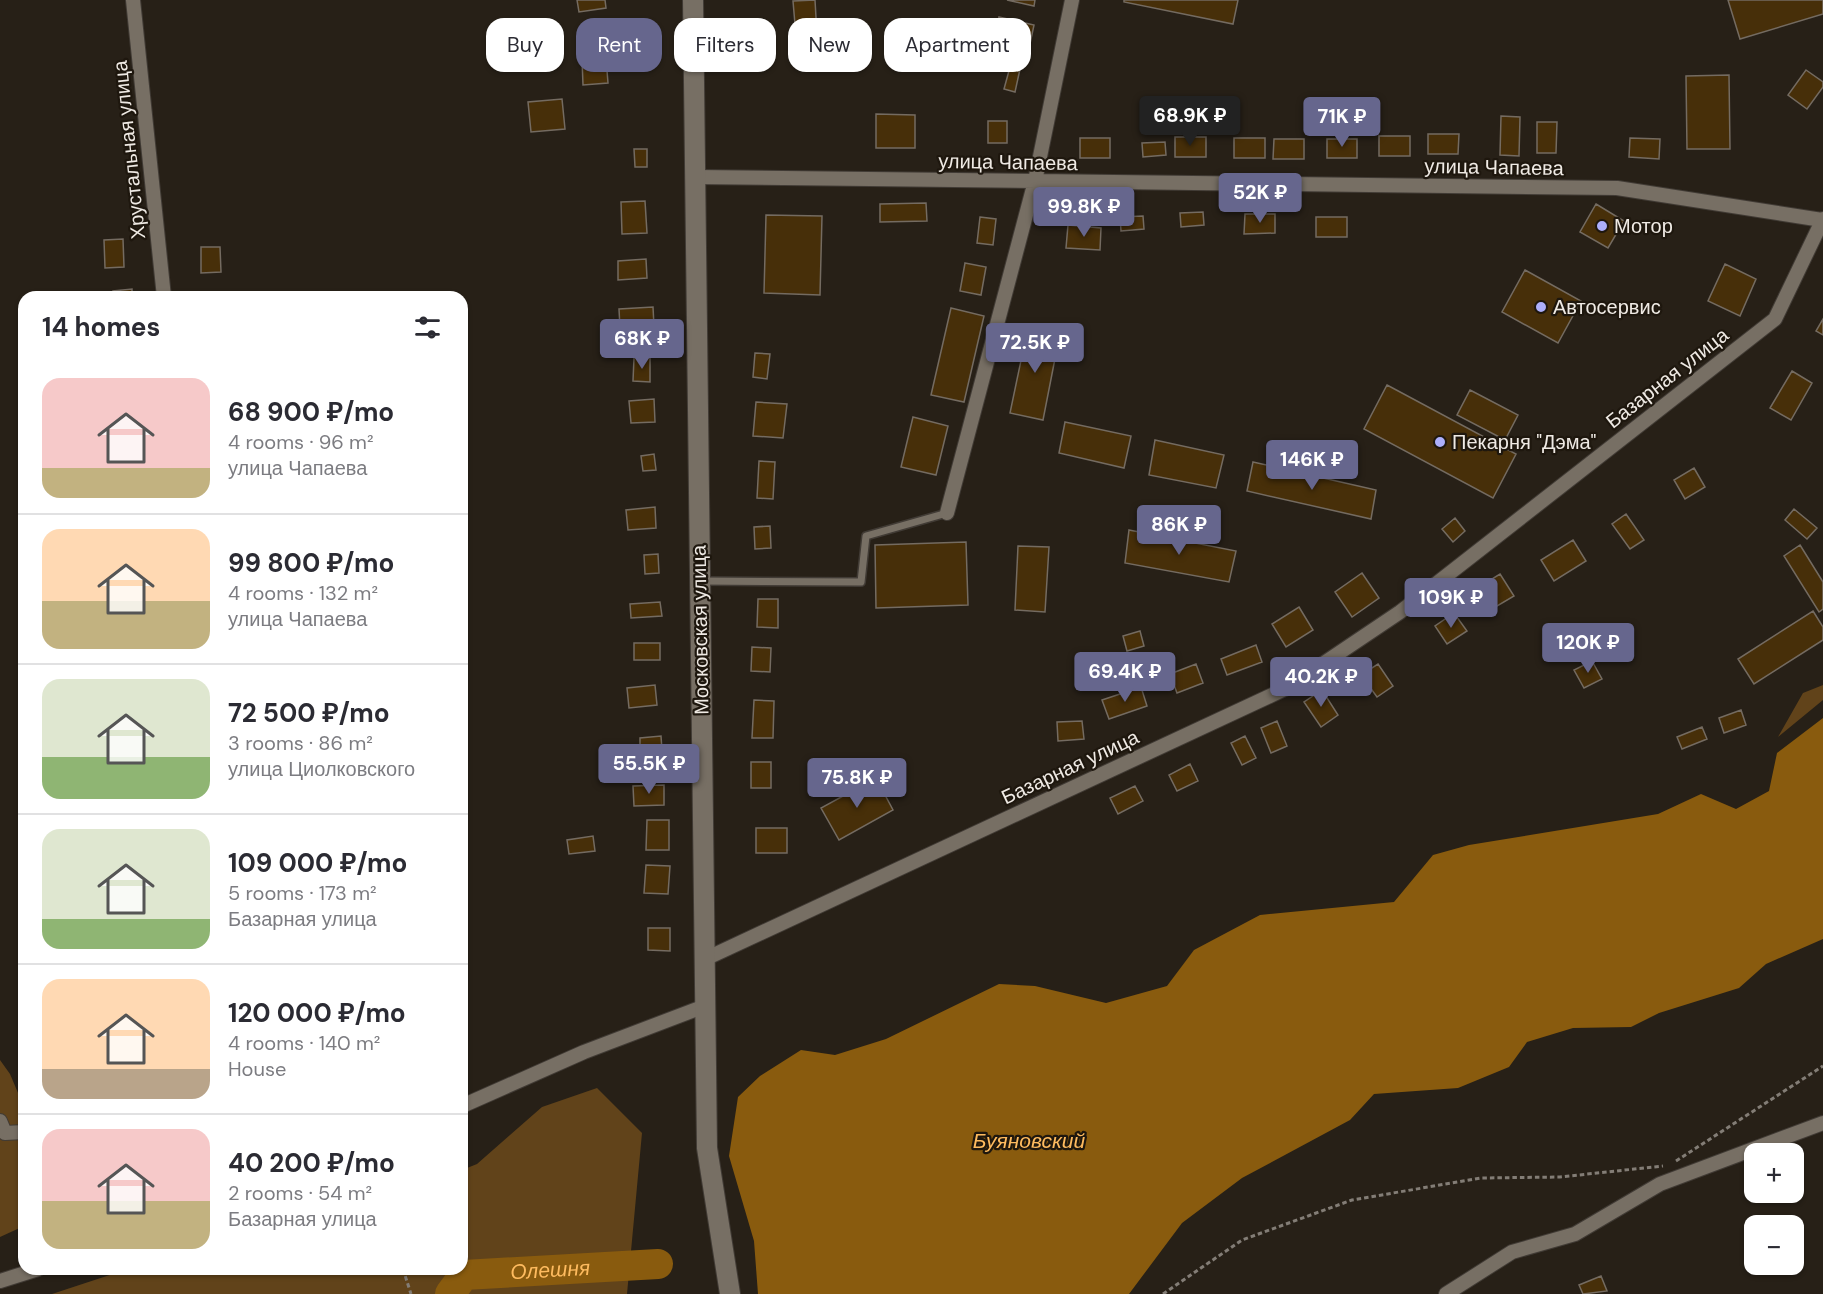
<!DOCTYPE html>
<meta charset="utf-8">
<style>
:root{--surface:#fff;--page:#f7f7f7;--text:#2b2b33;--muted:#7c7c81;--line:#e1e1e2;--accent:#66668d}
body{margin:0;font-family:"DM Sans",sans-serif;background:var(--page);color:var(--text);height:100vh;display:flex;flex-direction:column;font-size:22px;white-space:nowrap}
*{box-sizing:border-box;margin:0}
p{font-size:20px;color:var(--muted)}
.icon{flex:none;width:33px;height:33px;fill:none;stroke:currentColor;stroke-width:2;stroke-linecap:round;stroke-linejoin:round}
.map{position:relative;flex:1;overflow:hidden}
.side{position:absolute;left:18px;top:291px;width:450px;height:984px;display:flex;flex-direction:column;background:var(--surface);border-radius:18px;box-shadow:0 2px 4px #0004}
.side>*{flex:none}
.guide{position:absolute;left:486px;top:18px;width:570px;height:54px;display:flex;gap:12px}
.tools{position:absolute;left:1744px;top:1143px;display:grid;gap:12px}
.tools a{display:grid;place-items:center;width:60px;height:60px;border-radius:12px;background:var(--surface);box-shadow:0 2px 4px #0004;font-size:30px}
.price{position:absolute;translate:-50% -51px;padding:0 14px;border-radius:6px;background:var(--accent);color:#fff;font-size:20px;line-height:39px;filter:drop-shadow(0 2px 3px #0008)}
.price::after{content:'';position:absolute;left:50%;top:36px;width:18px;height:14px;margin-left:-9px;background:inherit;clip-path:polygon(0 0,100% 0,50% 100%)}
.price.active{background:#222;color:#fff}
ul{padding:0;list-style:none}
li{display:flex;align-items:center;gap:18px;height:150px;padding:0 24px}
li+li{border-top:2px solid var(--line)}
li span{display:grid;place-items:center;flex:none;width:168px;height:120px;border-radius:18px;color:#555}
li>.icon{margin-inline-start:auto}
span .icon{width:72px;height:72px;fill:#fffc;stroke-width:1}
li b{font-size:26px}
h2{display:flex;justify-content:space-between;align-items:center;height:72px;padding:0 24px;font-size:26px}
.pill{padding:0 21px;border-radius:18px;background:var(--surface);box-shadow:0 2px 4px #0004;font-size:21px;line-height:54px}
.pill.active{background:var(--accent);color:#fff}
.map>svg:first-child{display:block}
</style>
<div class="map">
<svg width="1823" height="1294" viewBox="0 0 1823 1294">
<rect width="100%" height="100%" fill="#272017"/>
<path fill="#61431a" d="M1823,685V700L1778,737L1803,693Z
M0,1060L10,1074L24,1107V1226L0,1237Z
M597,1088L642,1133L627,1294H52L128,1269H462V1170L477,1164L542,1107Z"/>
<path fill="#895b0e" d="M1823,718V939L1766,964L1739,988L1659,1013L1631,1027L1573,1028L1527,1042L1509,1067L1458,1088L1374,1094L1350,1120L1242,1178L1182,1223L1129,1294H758L754,1241L729,1156L738,1097L760,1076L801,1050L835,1055L886,1039L999,984L1035,986L1106,1003L1167,986L1194,950L1260,915L1394,902L1433,855L1469,845L1658,814L1701,794L1736,809L1769,791L1777,753Z"/>
<g fill="none" stroke-linecap="round" stroke-linejoin="round">
<path stroke="#895b0e" stroke-width="30" id="s1" d="M450,1294L464,1275L658,1264"/>
</g>
<path fill="#472f09" stroke="#746b61" stroke-width="1.5" d="M577,0H605L606,8L579,12Z
M815,0L817,35L796,36L793,1Z
M1007,0H1035L1034,6Z
M1124,0H1238L1233,24L1124,2Z
M1728,0H1823V14L1740,39Z
M999,17L1034,25L1028,53L993,46Z
M606,58L608,83L583,85L582,59Z
M1010,67L1020,69L1015,92L1004,89Z
M1806,70L1823,82V87L1807,109L1788,95Z
M1729,75L1730,149H1687L1686,76Z
M562,99L565,129L531,132L528,102Z
M876,114L915,115V148H876Z
M1501,116L1520,117L1519,156L1500,155Z
M988,121H1007V143H988Z
M1537,122H1557L1556,153H1537Z
M1428,134H1459L1458,154H1428Z
M1379,136H1410V156H1379Z
M1175,137H1206V157H1175Z
M1080,138H1110V158H1080Z
M1234,138H1265V158H1234Z
M1630,138L1660,139L1659,159L1629,157Z
M1274,139H1304V159H1273Z
M1327,139H1357V158H1327Z
M1165,142L1166,155L1143,157L1142,143Z
M634,149H647V167H635Z
M645,201L647,233L622,234L621,202Z
M926,203L927,221L880,222V204Z
M1596,204L1624,221L1608,248L1580,232Z
M1203,212L1204,225L1181,227L1180,213Z
M1245,214H1275V233L1244,234Z
M766,215L822,216L820,295L764,293Z
M1143,216L1144,229L1121,231L1120,217Z
M980,217L996,219L993,245L977,243Z
M1316,217H1347V237H1316Z
M1068,225L1101,228L1100,250L1066,248Z
M123,239L124,267L105,268L104,240Z
M201,247H220L221,272L201,273Z
M646,259L647,278L618,280V261Z
M965,263L986,267L981,295L960,291Z
M1725,264L1756,279L1740,316L1708,301Z
M1525,270L1581,301L1558,343L1502,312Z
M132,289V297H113V291Z
M653,307L654,326L620,328L619,309Z
M951,308L984,316L964,402L931,395Z
M1823,319V335L1816,331Z
M1028,327L1060,333L1043,420L1010,413Z
M755,353L770,354L767,379L753,377Z
M634,358H650V382L633,381Z
M1792,371L1812,383L1791,420L1770,408Z
M1387,385L1516,454L1493,498L1364,429Z
M1470,390L1518,415L1505,440L1457,415Z
M654,399L655,422L631,423L629,401Z
M756,402L787,404L783,438L753,436Z
M913,417L948,426L936,475L901,467Z
M1065,422L1131,436L1124,468L1059,453Z
M1155,440L1224,455L1216,488L1149,475Z
M654,454L656,470L643,471L641,456Z
M759,461L775,462L773,499L757,498Z
M1253,462L1376,490L1371,519L1247,491Z
M1694,468L1705,487L1685,499L1674,480Z
M655,507L656,528L628,530L626,510Z
M1794,509L1817,528L1807,539L1785,520Z
M1626,514L1644,540L1630,549L1612,524Z
M1455,518L1465,531L1453,542L1442,529Z
M770,526L771,548L755,549L754,527Z
M1129,530L1236,551L1229,582L1125,563Z
M1573,540L1586,561L1554,581L1541,560Z
M966,542L968,605L876,608L875,545Z
M1800,545L1823,582V609L1819,612L1784,556Z
M1018,546L1049,547L1045,612L1015,610Z
M658,554L659,573L645,574L644,555Z
M1362,573L1379,598L1352,617L1335,592Z
M1500,574L1514,596L1492,609L1479,587Z
M758,599H778V628L757,627Z
M660,602L662,616L631,618L630,604Z
M1299,607L1313,630L1286,647L1272,624Z
M1813,611L1823,627V640L1754,684L1738,659Z
M1454,613L1467,631L1447,644L1435,626Z
M1140,631L1144,646L1127,651L1123,636Z
M634,643H660V660H634Z
M1256,645L1262,662L1227,675L1221,659Z
M752,647L771,648L770,672L751,671Z
M1592,661L1602,679L1584,688L1574,670Z
M1196,664L1203,683L1177,693L1170,674Z
M1378,664L1393,686L1377,697L1361,675Z
M655,685L657,705L629,708L627,688Z
M1141,687L1147,706L1109,719L1102,700Z
M1322,690L1338,715L1321,727L1304,702Z
M754,700L774,701L773,738H752Z
M1741,710L1746,725L1724,733L1719,718Z
M1082,721L1084,739L1058,741L1057,722Z
M1277,721L1287,746L1271,753L1261,728Z
M1702,727L1707,739L1682,749L1677,737Z
M661,736L662,750L640,751V738Z
M1245,736L1256,758L1242,765L1231,743Z
M751,762H771V788H751Z
M1190,764L1198,781L1177,791L1169,775Z
M876,778L893,810L839,840L821,808Z
M664,785V805L634,806L633,786Z
M1135,786L1143,801L1118,814L1110,798Z
M647,820H669V850H646Z
M756,828H787V853H756Z
M593,836L595,851L569,854L567,840Z
M646,865L670,866L668,894L644,893Z
M648,928H670V951L648,950Z
M1601,1276L1607,1291L1583,1294L1579,1285Z"/>
<g fill="none" stroke-linecap="round" stroke-linejoin="round">
<g stroke="#413b35" stroke-width="10">
<path id="lane" d="M701,581L861,582L866,536L947,513"/>
</g>
<g stroke="#413b35" stroke-width="16">
<path id="street" d="M133,0L164,297
M695,177L1617,188L1822,220
M947,513L1035,181L1072,0
M705,959L1287,688L1400,612L1775,319L1823,219
M462,1106L584,1052L705,1006
M0,1121L5,1133L24,1132
M0,1281L38,1269
M1446,1294L1512,1252L1575,1234L1660,1184L1823,1123"/>
</g>
<g stroke="#413b35" stroke-width="22">
<path id="secondary" d="M693,0L707,1148L730,1294"/>
</g>
<path stroke="#837d76" stroke-width="3" stroke-dasharray="4.5 3" stroke-linecap="butt" d="M1676,1161L1823,1066
M403,1269L411,1294
M1163,1294L1242,1240L1352,1200L1481,1178L1560,1177L1663,1166"/>
<use href="#lane" stroke="#776f64" stroke-width="7"/>
<use href="#street" stroke="#776f64" stroke-width="14"/>
<use href="#secondary" stroke="#776f64" stroke-width="20"/>
</g>
<g fill="#adaffb" stroke="#1e170e" stroke-width="2">
<circle cx="1602" cy="226" r="6"/>
<circle cx="1541" cy="307" r="6"/>
<circle cx="1440" cy="442" r="6"/>
</g>
<g text-anchor="middle" stroke-width="4.5" stroke-linejoin="round" paint-order="stroke">
<g font-size="20" fill="#efeae4" stroke="#1e170e">
<text transform="translate(129 150) rotate(-96)" y="7">Хрустальная улица</text>
<text transform="translate(1008 162) rotate(1)" y="7">улица Чапаева</text>
<text transform="translate(1494 167) rotate(1)" y="7">улица Чапаева</text>
<text transform="translate(1667 378) rotate(-38)" y="7">Базарная улица</text>
<text transform="translate(700 630) rotate(-91)" y="7">Московская улица</text>
<text transform="translate(1070 767) rotate(-25)" y="7">Базарная улица</text>
</g>
<g font-size="20" fill="#efeae4" stroke="#1e170e" text-anchor="start">
<text x="1614" y="233">Мотор</text>
<text x="1553" y="314">Автосервис</text>
<text x="1452" y="449">Пекарня "Дэма"</text>
</g>
<g font-size="21" font-style="italic" fill="#febb5f" stroke="#1e170e">
<text x="1029" y="1148">Буяновский</text>
<text dy="7" stroke="none"><textPath href="#s1" startOffset="110">Олешня</textPath></text>
</g>
</g>
</svg>
<div class="tools">
<a>+</a>
<a>−</a>
</div>
<b class="price active" style="left:1190px;top:147px">68.9K ₽</b>
<b class="price" style="left:1342px;top:148px">71K ₽</b>
<b class="price" style="left:1260px;top:224px">52K ₽</b>
<b class="price" style="left:1084px;top:238px">99.8K ₽</b>
<b class="price" style="left:642px;top:370px">68K ₽</b>
<b class="price" style="left:1035px;top:374px">72.5K ₽</b>
<b class="price" style="left:1312px;top:491px">146K ₽</b>
<b class="price" style="left:1179px;top:556px">86K ₽</b>
<b class="price" style="left:1451px;top:629px">109K ₽</b>
<b class="price" style="left:1588px;top:674px">120K ₽</b>
<b class="price" style="left:1125px;top:703px">69.4K ₽</b>
<b class="price" style="left:1321px;top:708px">40.2K ₽</b>
<b class="price" style="left:649px;top:795px">55.5K ₽</b>
<b class="price" style="left:857px;top:809px">75.8K ₽</b>
<div class="guide">
<a class="pill">Buy</a>
<a class="pill active">Rent</a>
<a class="pill">Filters</a>
<a class="pill">New</a>
<a class="pill">Apartment</a>
</div>
<section class="side">
<h2>14 homes<svg class="icon" aria-label="filters" viewBox="0 0 24 24"><path d="M4 7h16M4 17h16"/><circle cx="9" cy="7" r="2"/><circle cx="15" cy="17" r="2"/></svg></h2>
<ul>
<li><span style="background:linear-gradient(#f6c9c9 75%,#c2b280 0)"><svg class="icon" aria-label="home" viewBox="0 0 24 24"><path d="M3 11l9-7 9 7M6 9v11h12V9"/></svg></span><div><b>68 900 ₽/mo</b><p>4 rooms · 96 m²</p><p>улица Чапаева</p></div></li>
<li><span style="background:linear-gradient(#ffd9b3 60%,#c2b280 0)"><svg class="icon" aria-label="home" viewBox="0 0 24 24"><path d="M3 11l9-7 9 7M6 9v11h12V9"/></svg></span><div><b>99 800 ₽/mo</b><p>4 rooms · 132 m²</p><p>улица Чапаева</p></div></li>
<li><span style="background:linear-gradient(#dfe7d0 65%,#8fb573 0)"><svg class="icon" aria-label="home" viewBox="0 0 24 24"><path d="M3 11l9-7 9 7M6 9v11h12V9"/></svg></span><div><b>72 500 ₽/mo</b><p>3 rooms · 86 m²</p><p>улица Циолковского</p></div></li>
<li><span style="background:linear-gradient(#dfe7d0 75%,#8fb573 0)"><svg class="icon" aria-label="home" viewBox="0 0 24 24"><path d="M3 11l9-7 9 7M6 9v11h12V9"/></svg></span><div><b>109 000 ₽/mo</b><p>5 rooms · 173 m²</p><p>Базарная улица</p></div></li>
<li><span style="background:linear-gradient(#ffd9b3 75%,#b9a48a 0)"><svg class="icon" aria-label="home" viewBox="0 0 24 24"><path d="M3 11l9-7 9 7M6 9v11h12V9"/></svg></span><div><b>120 000 ₽/mo</b><p>4 rooms · 140 m²</p><p>House</p></div></li>
<li><span style="background:linear-gradient(#f6c9c9 60%,#c2b280 0)"><svg class="icon" aria-label="home" viewBox="0 0 24 24"><path d="M3 11l9-7 9 7M6 9v11h12V9"/></svg></span><div><b>40 200 ₽/mo</b><p>2 rooms · 54 m²</p><p>Базарная улица</p></div></li>
</ul>
</section>
</div>
